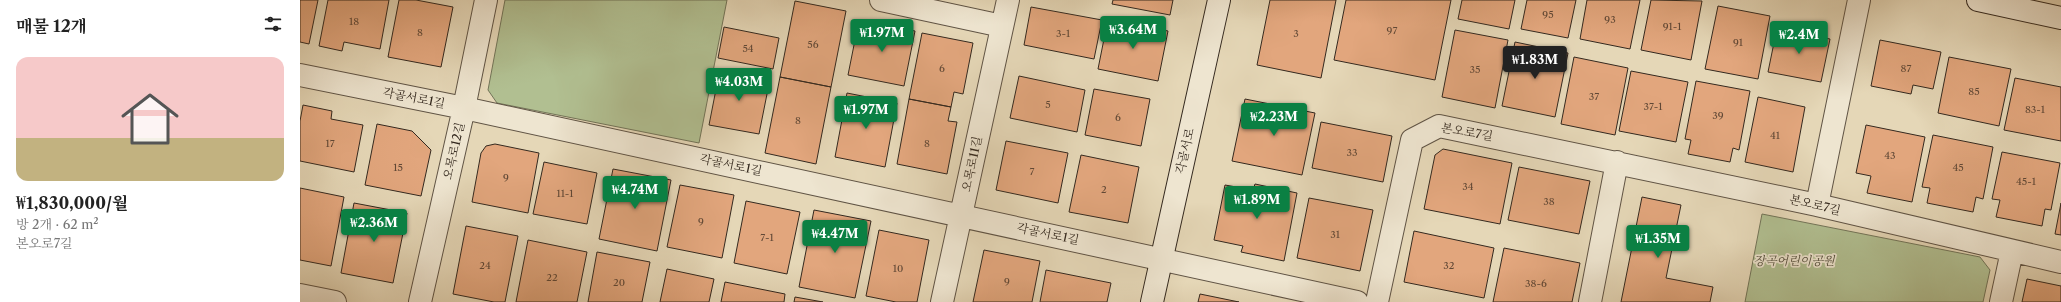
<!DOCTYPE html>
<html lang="ko">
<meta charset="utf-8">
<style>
:root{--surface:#fff;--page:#f6f6f6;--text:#222;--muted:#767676;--accent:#0b8043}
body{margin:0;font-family:"Libre Caslon Text","Noto Serif KR",serif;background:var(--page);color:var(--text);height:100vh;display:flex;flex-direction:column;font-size:15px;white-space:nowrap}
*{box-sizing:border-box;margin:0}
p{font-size:13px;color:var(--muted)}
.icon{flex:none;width:22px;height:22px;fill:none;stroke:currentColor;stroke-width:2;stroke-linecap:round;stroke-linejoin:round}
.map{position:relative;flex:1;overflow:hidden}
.side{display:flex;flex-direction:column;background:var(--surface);width:300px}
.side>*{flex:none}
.price{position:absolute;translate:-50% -34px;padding:0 9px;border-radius:4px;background:var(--accent);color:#fff;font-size:13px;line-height:26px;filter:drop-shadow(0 1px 2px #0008)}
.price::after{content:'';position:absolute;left:50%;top:24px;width:12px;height:9px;margin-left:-6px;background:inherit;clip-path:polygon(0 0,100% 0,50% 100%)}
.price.on{background:#222;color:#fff}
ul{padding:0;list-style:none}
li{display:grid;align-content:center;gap:8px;height:212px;padding:0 16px}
li span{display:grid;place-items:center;height:124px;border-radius:12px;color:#555}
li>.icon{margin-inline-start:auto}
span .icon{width:72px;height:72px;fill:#fffc;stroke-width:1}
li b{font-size:17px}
h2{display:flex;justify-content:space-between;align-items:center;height:48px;padding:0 16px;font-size:17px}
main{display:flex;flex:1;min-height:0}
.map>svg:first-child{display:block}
</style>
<main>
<section class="side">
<h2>매물 12개<svg class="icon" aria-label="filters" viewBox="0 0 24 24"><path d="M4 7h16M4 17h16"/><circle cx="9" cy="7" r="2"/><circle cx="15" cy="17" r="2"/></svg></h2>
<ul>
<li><span style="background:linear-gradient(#f6c9c9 65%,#c2b280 0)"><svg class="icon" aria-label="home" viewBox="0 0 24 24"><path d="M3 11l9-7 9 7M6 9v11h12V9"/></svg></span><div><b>₩1,830,000/월</b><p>방 2개 · 62 m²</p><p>본오로7길</p></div></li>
</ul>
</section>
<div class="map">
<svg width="1761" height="302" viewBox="0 0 1761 302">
<rect width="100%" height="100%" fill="#e5d7b7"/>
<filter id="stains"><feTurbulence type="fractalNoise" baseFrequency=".005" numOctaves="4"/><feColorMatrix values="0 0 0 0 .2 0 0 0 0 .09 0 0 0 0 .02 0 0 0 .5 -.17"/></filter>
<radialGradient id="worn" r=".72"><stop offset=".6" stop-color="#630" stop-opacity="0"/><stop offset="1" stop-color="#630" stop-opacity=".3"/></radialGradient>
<path fill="#b1bf91" stroke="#727458" d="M205,0H427L399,143L197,103L188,90Z
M1462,214L1680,257L1690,270L1683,302H1445Z"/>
<path fill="#e2a67d" stroke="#34291f" d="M0,0H18L9,44L0,42Z
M28,0H89L80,49L44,42L42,51L19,46Z
M99,0H116L153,7L141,67L88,57Z
M813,0H873L870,15L812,4Z
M970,0H1036L1021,78L957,65Z
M1046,0H1151L1135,80L1034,60Z
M1162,0H1215L1209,29L1158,19Z
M1227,0H1276L1268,38L1221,29Z
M1287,0H1340L1330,49L1280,39Z
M1351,0L1402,1L1391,60L1341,50Z
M495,1L546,11L531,87L480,77Z
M1418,6L1470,16L1458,79L1405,69Z
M731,7L802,20L794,59L724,45Z
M808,19L868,31L858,81L798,69Z
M559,20L615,31L604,86L548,75Z
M424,27L479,38L473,69L418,58Z
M1477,28L1530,39L1521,82L1468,72Z
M1155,30L1208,40L1195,108L1142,97Z
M622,33L673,43L663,94L654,92L651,107L609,99Z
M1580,40L1641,52L1633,89L1613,85L1611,94L1571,86Z
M1215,42L1268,53L1255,117L1202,106Z
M1274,57L1328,68L1315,135L1261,124Z
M1649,57L1711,69L1699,126L1638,113Z
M420,69L470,79L459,134L409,125Z
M1331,71L1388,82L1376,142L1319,131Z
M719,76L785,90L777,132L710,118Z
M480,77L531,87L516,164L465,153Z
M1715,78L1761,87V141L1704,130Z
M1396,81L1450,91L1439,150L1433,148L1430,162L1388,154L1391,140L1385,139Z
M794,89L850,99L841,146L785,135Z
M547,93L597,103L585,167L535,157Z
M1458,97L1505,107L1493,172L1445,162Z
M609,99L651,107L648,121L657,122L647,174L597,164Z
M945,99L1015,113L1002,175L932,161Z
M3,105L32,111L31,119L63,125L54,172L0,161V121Z
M1021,122L1092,136L1083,182L1012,168Z
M77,124L112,131L131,150L121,196L65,185Z
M1566,125L1625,137L1612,202L1567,193L1571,176L1556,173Z
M1633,135L1693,147L1683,199L1676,197L1673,212L1627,203L1630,188L1622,187Z
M706,141L768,153L758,203L696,190Z
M195,144L239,153L228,213L172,202L181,153L186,146Z
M1143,149L1212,163L1200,224L1124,209L1135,155Z
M1702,152L1760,163L1751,210L1745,209L1742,226L1696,217L1700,200L1692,199Z
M781,155L839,167L828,223L769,212Z
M244,162L297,173L287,224L233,214Z
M1219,167L1290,181L1279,234L1208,220Z
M313,169L371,180L357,251L299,239Z
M955,184L997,193L984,261L941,252L943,246L914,240L925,185L953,190Z
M380,185L434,195L422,258L367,247Z
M0,188L44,197L31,266L0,260Z
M1342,197L1381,205L1366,278L1413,287L1410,302H1321Z
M1009,198L1073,210L1060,271L997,258Z
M446,201L500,212L487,274L434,263Z
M54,203L107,213L93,283L41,273Z
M1761,203V235L1755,234Z
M514,210L571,221L555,298L499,287Z
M166,226L218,236L205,302H194L153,294Z
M579,230L629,240L617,302H596L566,296Z
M1114,231L1194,248L1184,298L1104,282Z
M228,240L287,252L277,302H216Z
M1204,248L1280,263L1272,302H1193Z
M684,250L740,261L732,302H673Z
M297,252L350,262L342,302H288Z
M367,269L414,279L409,302H360Z
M746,270L811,283L807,302H740Z
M1727,279L1761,286V302H1722Z
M425,282L485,294L484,302H421Z
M900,294L939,302H898Z
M495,297L523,302H494Z"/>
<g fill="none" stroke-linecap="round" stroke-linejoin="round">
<g stroke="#605445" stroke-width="24">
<path id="street" d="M581,0L702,26
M0,75L164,108L1057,302
M1517,205L1559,0
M0,295L35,302
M120,302L164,108L186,0
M642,302L708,0
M1077,302L1112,140L1139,126L1517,205L1761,262
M1290,302L1317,162
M1701,302L1712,251"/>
</g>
<g stroke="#34291f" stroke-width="24">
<path id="secondary" d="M1678,0L1761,18
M852,302L919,0"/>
</g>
<use href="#street" stroke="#eee5d0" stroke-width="22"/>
<use href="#secondary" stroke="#eee5d0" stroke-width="22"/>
</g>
<g text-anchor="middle" stroke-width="3.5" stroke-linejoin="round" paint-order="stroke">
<g font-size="10" fill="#604836">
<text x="1248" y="18">95</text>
<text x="1310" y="23">93</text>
<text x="54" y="25">18</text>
<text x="1372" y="30">91-1</text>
<text x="1092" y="34">97</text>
<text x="120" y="36">8</text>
<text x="763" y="37">3-1</text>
<text x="996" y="37">3</text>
<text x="1438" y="46">91</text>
<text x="513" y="48">56</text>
<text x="448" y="52">54</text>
<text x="642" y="72">6</text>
<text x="1606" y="72">87</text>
<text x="1175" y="73">35</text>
<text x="1674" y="95">85</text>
<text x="1294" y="100">37</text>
<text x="748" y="108">5</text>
<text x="1353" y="110">37-1</text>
<text x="1735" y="113">83-1</text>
<text x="1418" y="119">39</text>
<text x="818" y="121">6</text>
<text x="498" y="124">8</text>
<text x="1475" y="139">41</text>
<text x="30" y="147">17</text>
<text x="627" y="147">8</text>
<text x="1052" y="156">33</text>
<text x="1590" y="159">43</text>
<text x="98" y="171">15</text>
<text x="1658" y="171">45</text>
<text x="732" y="175">7</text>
<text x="206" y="181">9</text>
<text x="1726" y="185">45-1</text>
<text x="1168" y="190">34</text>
<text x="804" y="193">2</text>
<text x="265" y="197">11-1</text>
<text x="1249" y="205">38</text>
<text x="401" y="225">9</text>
<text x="1035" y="238">31</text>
<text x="467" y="241">7-1</text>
<text x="185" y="269">24</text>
<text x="1149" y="269">32</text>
<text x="598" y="272">10</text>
<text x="252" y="281">22</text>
<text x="707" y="285">9</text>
<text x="319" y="286">20</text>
<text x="1236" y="287">38-6</text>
</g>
<g font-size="12" fill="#34291f" stroke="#eee5d0">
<text transform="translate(114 98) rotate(11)" y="4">각골서로1길</text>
<text transform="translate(1167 132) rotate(10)" y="4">본오로7길</text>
<text transform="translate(154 151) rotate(-77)" y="4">오목로12길</text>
<text transform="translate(885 151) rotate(-77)" y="4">각골서로</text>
<text transform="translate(672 164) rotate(-78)" y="4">오목로11길</text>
<text transform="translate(431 165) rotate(12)" y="4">각골서로1길</text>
<text transform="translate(1515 205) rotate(13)" y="4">본오로7길</text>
<text transform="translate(748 234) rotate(12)" y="4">각골서로1길</text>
</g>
<g font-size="12" font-style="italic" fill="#534e3c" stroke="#eee5d0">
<text x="1494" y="265">장곡어린이공원</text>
</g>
</g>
<rect width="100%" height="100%" filter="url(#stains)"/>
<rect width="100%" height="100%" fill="url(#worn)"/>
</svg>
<b class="price" style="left:833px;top:50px">₩3.64M</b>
<b class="price" style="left:582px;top:53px">₩1.97M</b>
<b class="price" style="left:1499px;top:55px">₩2.4M</b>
<b class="price on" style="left:1235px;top:80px">₩1.83M</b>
<b class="price" style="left:439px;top:102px">₩4.03M</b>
<b class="price" style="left:566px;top:130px">₩1.97M</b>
<b class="price" style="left:974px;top:137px">₩2.23M</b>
<b class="price" style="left:335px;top:210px">₩4.74M</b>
<b class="price" style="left:957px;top:220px">₩1.89M</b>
<b class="price" style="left:74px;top:243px">₩2.36M</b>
<b class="price" style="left:535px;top:254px">₩4.47M</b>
<b class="price" style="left:1358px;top:259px">₩1.35M</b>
</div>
</main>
